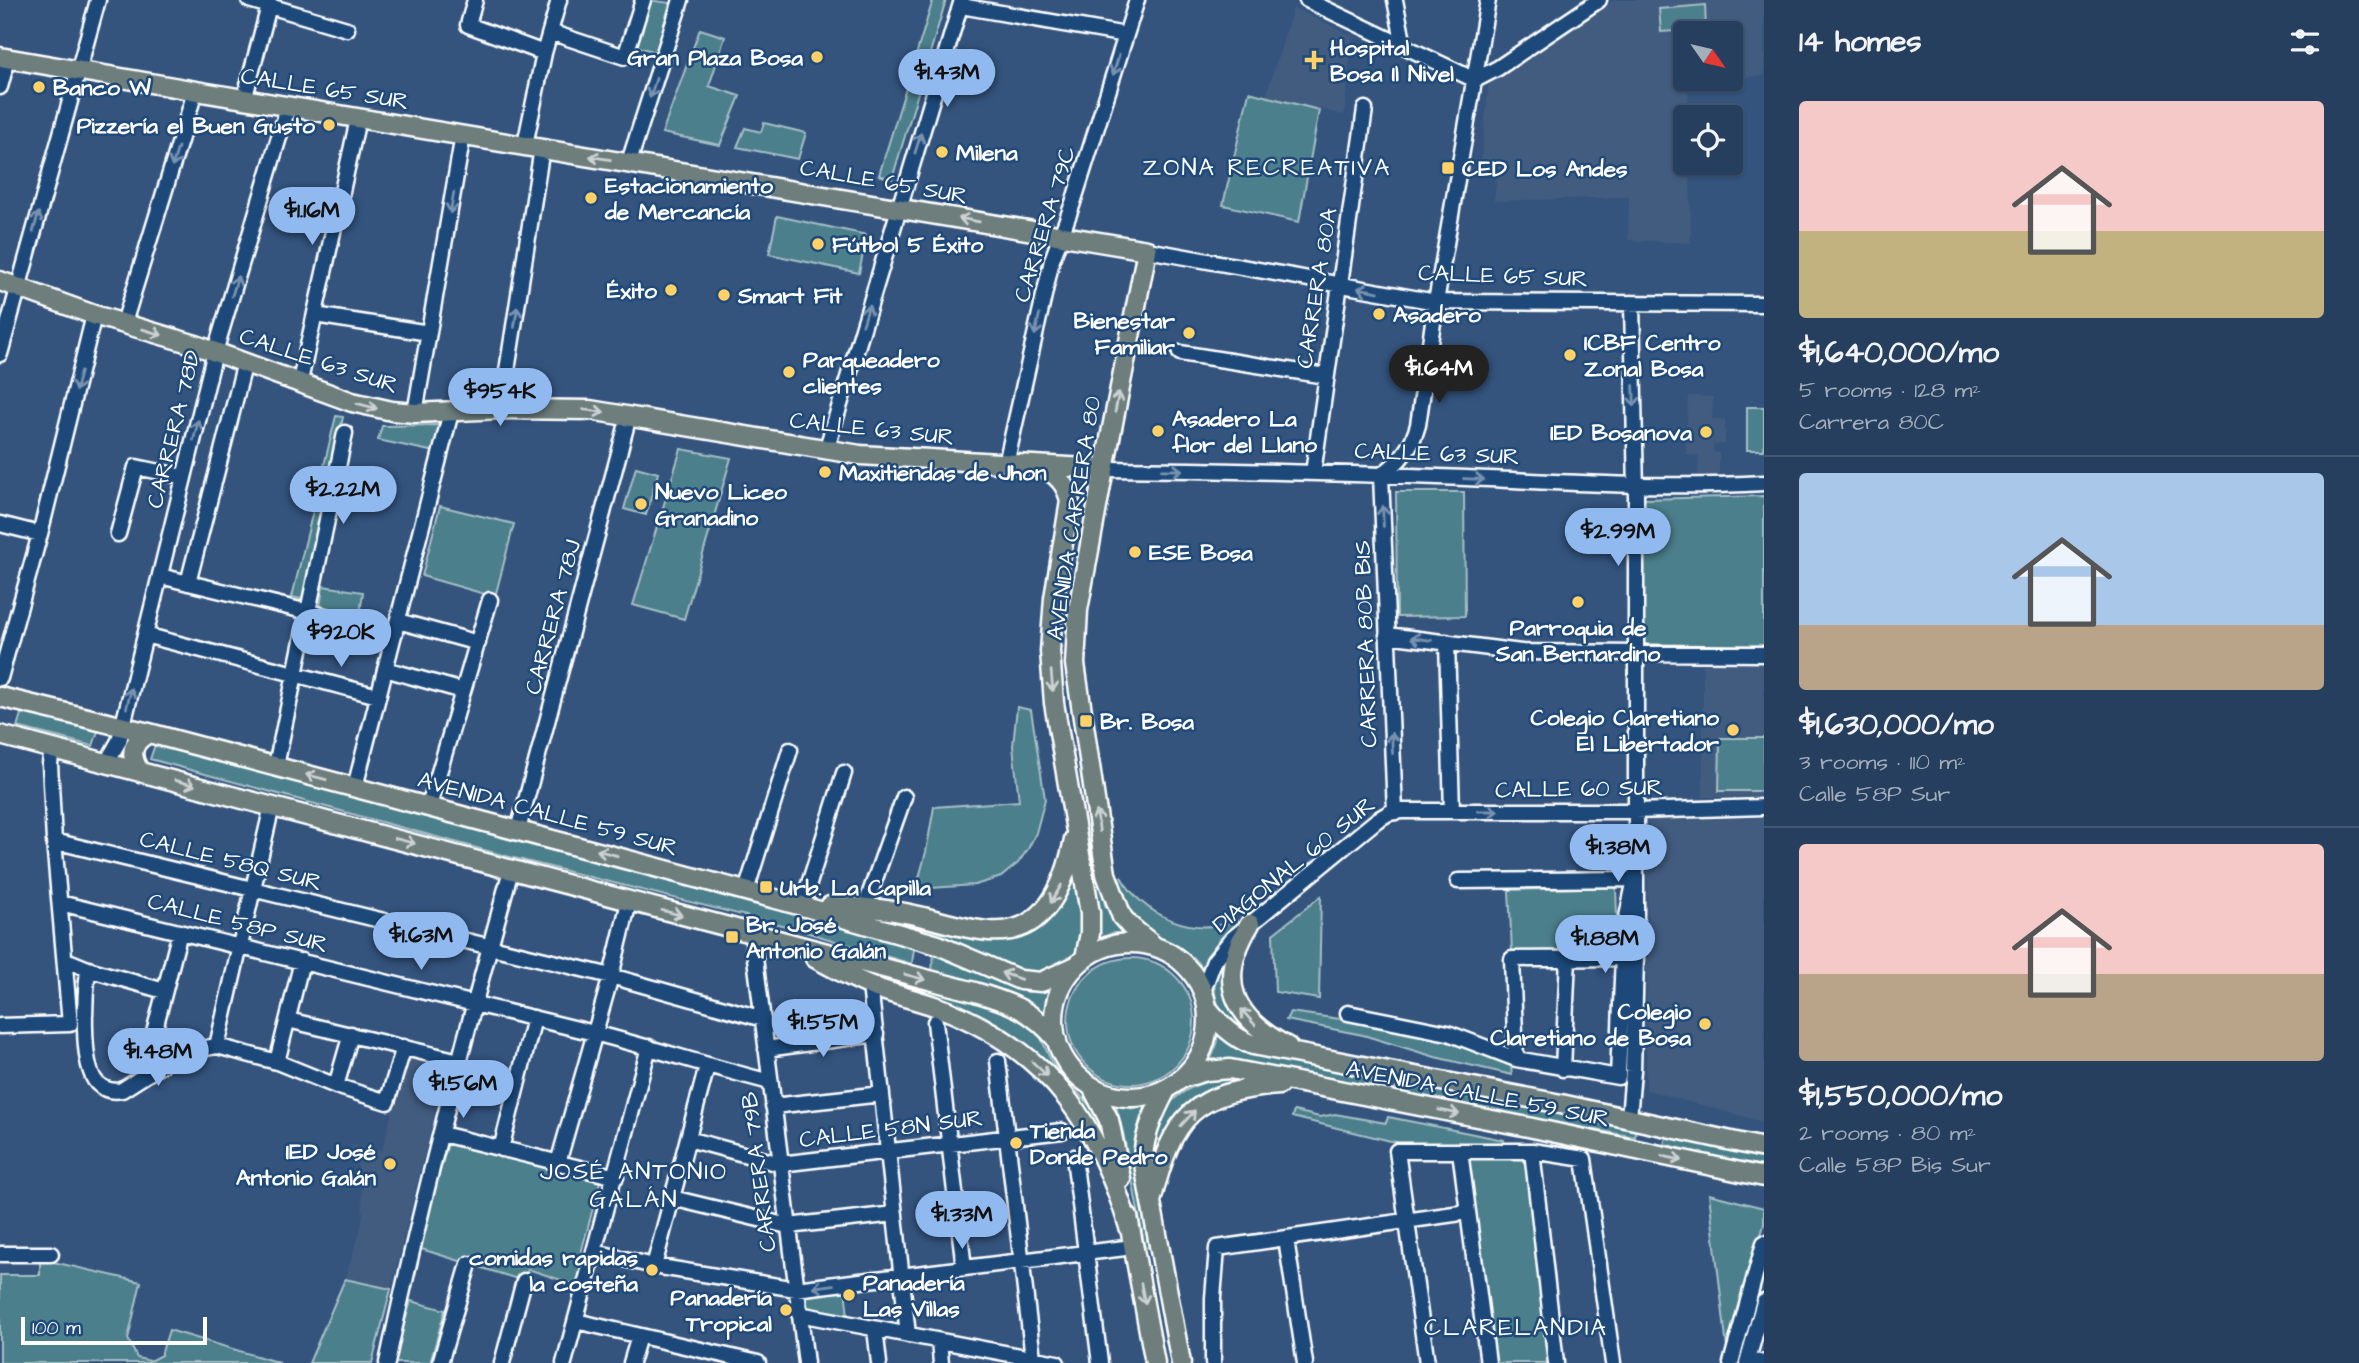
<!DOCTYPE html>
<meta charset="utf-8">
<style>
:root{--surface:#273f5e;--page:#2f4664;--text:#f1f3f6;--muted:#a4afbc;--line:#435873;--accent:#90b9f0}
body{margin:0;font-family:"Architects Daughter",sans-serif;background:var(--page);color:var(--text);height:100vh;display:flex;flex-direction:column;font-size:26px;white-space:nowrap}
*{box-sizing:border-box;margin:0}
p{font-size:23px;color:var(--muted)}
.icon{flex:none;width:38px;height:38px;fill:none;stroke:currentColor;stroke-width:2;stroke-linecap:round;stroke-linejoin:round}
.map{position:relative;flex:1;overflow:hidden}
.side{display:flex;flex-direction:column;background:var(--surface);width:595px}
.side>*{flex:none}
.needle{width:46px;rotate:124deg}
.buttons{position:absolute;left:1673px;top:21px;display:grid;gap:14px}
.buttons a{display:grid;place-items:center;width:70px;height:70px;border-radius:7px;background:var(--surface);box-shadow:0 2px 5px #0004,0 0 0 2px var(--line);font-size:35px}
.scale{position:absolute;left:21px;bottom:18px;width:186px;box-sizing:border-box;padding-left:7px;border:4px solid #fff;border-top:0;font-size:19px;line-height:24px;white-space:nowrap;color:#fff;-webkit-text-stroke:5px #1f4a7a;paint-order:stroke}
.price{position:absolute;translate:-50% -60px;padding:0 16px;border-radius:24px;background:var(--accent);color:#111;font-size:23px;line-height:46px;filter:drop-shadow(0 2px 4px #0008)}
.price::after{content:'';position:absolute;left:50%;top:42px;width:21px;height:16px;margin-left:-10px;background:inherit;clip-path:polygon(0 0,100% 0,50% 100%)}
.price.selected{background:#222;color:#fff}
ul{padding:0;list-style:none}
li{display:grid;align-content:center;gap:14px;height:371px;padding:0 35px}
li+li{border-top:2px solid var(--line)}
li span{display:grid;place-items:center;height:217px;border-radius:7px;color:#555}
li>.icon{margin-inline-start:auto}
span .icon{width:126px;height:126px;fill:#fffc;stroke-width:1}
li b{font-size:30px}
h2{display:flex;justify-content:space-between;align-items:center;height:84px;padding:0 35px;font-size:30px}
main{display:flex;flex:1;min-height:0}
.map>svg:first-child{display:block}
</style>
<main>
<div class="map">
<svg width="1764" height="1363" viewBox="0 0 1764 1363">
<rect width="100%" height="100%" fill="#34547e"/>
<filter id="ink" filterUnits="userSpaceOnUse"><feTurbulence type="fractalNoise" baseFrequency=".0143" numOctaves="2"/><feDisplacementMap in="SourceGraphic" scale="14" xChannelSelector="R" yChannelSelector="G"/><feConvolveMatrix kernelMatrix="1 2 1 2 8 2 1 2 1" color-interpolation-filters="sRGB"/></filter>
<g filter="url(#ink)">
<path fill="#425c80" d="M1615,0H1764V76L1731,77V33H1685V79H1688L1689,117H1685V163H1690L1691,243L1628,240L1629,197L1494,201L1498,164L1481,160L1489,81Z
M1293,8L1353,36L1344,115L1266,96Z
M1688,396L1713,397L1712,419L1725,420V444L1713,445V452L1719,453V478H1698L1699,456L1686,455Z
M1703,664H1764V797H1703Z
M1764,818V1122L1646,1090L1648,820Z
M406,1056L446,1066L391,1289L345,1279L360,1232L363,1215L361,1177L351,1145L382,1151Z"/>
<path fill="#4c7f8b" stroke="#a6bfc5" stroke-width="2" d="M648,0L670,3L656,52L635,46Z
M933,0H946L892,179L879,175Z
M1705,5L1706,29L1661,32L1659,9Z
M700,29L725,37L709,86L740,96L720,145L662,133Z
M1249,92L1319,110L1299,222L1223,205Z
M764,123L806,133L798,159L737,147L745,128L761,132Z
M777,216L867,235L859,273L769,254Z
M1747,407H1764V450H1747Z
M336,416L343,417L305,600L292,597Z
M442,425L435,452L378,440L382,426Z
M681,449L731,458L684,619L633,605Z
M636,467L658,473L646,515L624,509Z
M1396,492H1464L1465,616L1397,617Z
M1764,496V647H1644V499Z
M440,506L514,524L495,597L422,576Z
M323,586L363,592L360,614L320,608Z
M1017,707L1031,710L1045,799L1036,833L1028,849L1018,863L1001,877L975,885L916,889L926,852L934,807L1019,801L1013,746Z
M22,711L98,731L93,746L17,727Z
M1720,738H1764V791H1719Z
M155,745L789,911L914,948L912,964L782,925L510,857L150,759Z
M1088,846H1092L1105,905L1122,933H1112L1099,939L1100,920Z
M1075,872C1077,890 1083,908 1083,925C1084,954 1061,976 1032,975C1010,974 979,952 958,944C930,932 901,924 872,916L895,917L972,935L1051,914L1064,898Z
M1121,877C1144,916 1194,938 1236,920L1238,923C1221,937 1209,948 1204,969L1189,955L1146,931L1133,917L1122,898L1116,878Z
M1616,887L1618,949L1512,952L1509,890Z
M1321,896L1319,999L1275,992L1273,934Z
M934,954L1014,988L1028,992L1051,989L1047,999L1045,1015C1012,989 971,982 932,970Z
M1226,954L1225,971L1256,1035C1219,1025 1201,987 1226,954Z
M1068 1021a63 63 0 1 1 126 0a63 63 0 1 1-126 0Z
M848,965L997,1008L1017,1016L1031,1025L1041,1038L1052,1063L1099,1116L1111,1154L1045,1064Z
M1290,1012L1369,1023L1440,1038L1511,1066L1512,1075L1435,1057L1363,1035L1286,1020Z
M1216,1031L1235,1047L1250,1053L1372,1079L1371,1088L1261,1065L1211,1059L1217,1044Z
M1221,1078L1239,1080C1180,1098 1174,1117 1154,1172C1149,1119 1167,1089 1221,1078Z
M1397,1083L1636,1127L1635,1137L1395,1093Z
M1116,1106L1135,1109L1145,1106C1124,1152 1141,1200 1149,1247L1145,1248L1123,1132Z
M1294,1111L1320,1117L1335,1114L1386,1123L1388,1117L1504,1140L1502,1147L1403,1144L1292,1117Z
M1667,1134L1764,1159V1169L1664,1144Z
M448,1143L600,1182L581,1253L587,1255L579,1286L528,1269L524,1281L418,1248Z
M1462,1157L1526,1159L1551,1363H1490Z
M1709,1194L1764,1208V1224L1728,1357Z
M40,1259L141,1282L128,1339L137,1358L150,1361L161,1355L169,1330L280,1363H0V1275H40Z
M345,1279L391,1289L372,1363H309Z
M845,1288L848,1316L807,1308L806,1294Z
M411,1301L445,1310L430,1363H393Z"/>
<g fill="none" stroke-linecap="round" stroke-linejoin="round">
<g stroke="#fff" stroke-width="19">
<path id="minor" d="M249,0L347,29
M475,0L468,25L544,53
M1307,0L1475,80
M1395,0L1404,46
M961,6L1126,35
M550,32L625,57L643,0
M1475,80L1498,68L1599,0
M0,87L8,58
M244,100L269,6
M525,145L544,53L559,0
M629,162L681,0
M1147,250L1436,302L1764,304
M315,315L429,333
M124,323L195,92
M1180,353L1326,376
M0,354L98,0
M300,381L358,119
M501,409L542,148
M415,413L463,135
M826,451L962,0
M1006,464L1052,260L1073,203L1137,0
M1104,469C1224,470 1345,473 1466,478C1565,482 1665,489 1764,483
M1313,473L1365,109
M1381,475C1399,463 1412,447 1418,425L1436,302L1488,0
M1381,475L1395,812
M0,524L40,534
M118,534L136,467L184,477
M160,576L395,633
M188,583L245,362
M398,621L478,643
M145,635L378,696
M1387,635L1521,652L1764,654
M1447,642L1452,811
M385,669L463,691
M0,678L40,534L94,315
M107,762L119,741L215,352L288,107
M276,766L345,433
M355,787L451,412
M429,806L490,600
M518,830L629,416
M54,841L611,976L763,1019
M746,891L790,750
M60,903L594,1033C653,1048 711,1067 770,1082
M802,906L844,773
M865,907L904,797
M180,932L152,1040L195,1050L217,1046L277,1062L336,1086L387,1102L404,1047
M752,934L806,1363
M66,960L88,969L164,991
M88,969C85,994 80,1065 97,1083C104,1090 113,1092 122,1090L174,1057L193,1050
M870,985L908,1335
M1203,991L1214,961L1232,939L1377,820L1389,813L1402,811H1635L1764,807
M1348,1013L1448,1033L1516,1059L1618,1077L1624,931L1635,879L1458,881
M288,1020L459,1061
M935,1022L964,1268
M0,1026L70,1024L54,841L50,764L52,749
M217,1046L272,806
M766,1049L876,1034
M1516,1059L1512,959L1623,958
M998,1061L1033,1358
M277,1062L302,961
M1563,1069L1568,958
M336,1086L351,1034
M773,1106L882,1094
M1629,1118L1633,1071L1636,957V492L1632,303
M442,1134L616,1177
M688,1139L780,1164L1062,1131
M501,1149L534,1018
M1460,1151L1488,1363
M1532,1151L1556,1363
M1074,1157L1100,1363
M558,1163L611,976L629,902
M672,1198L788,1226L895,1214
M1286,1239L1305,1363
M595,1252L654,1266L796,1289L1133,1247
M0,1254H51
M654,1266L707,1066
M799,1314L1057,1363
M576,1321L758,1363
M875,1329L879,1363
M939,1341L941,1363
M1748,1360L1764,1363
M387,1363C422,1197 466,1033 511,870
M440,1363L469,1264
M502,1363L524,1281
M564,1363L649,1047
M631,1363L639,1336
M1213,1363V1298L1217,1248L1468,1212
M1427,1363L1397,1151H1532L1584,1159L1613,1363
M1731,1363L1764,1243
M1747,1363L1764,1302"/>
</g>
<g stroke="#fff" stroke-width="23">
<path id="major" d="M0,57C382,124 765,186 1147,250L1104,469L1078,610L1075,664L1106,874L1122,917L1130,926L1153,945
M0,281L94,315L196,345L352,402L392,411L415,413L501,409L590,410L860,455L1104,469
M1041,466C1057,475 1066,483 1070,501L1054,598L1050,651L1054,703L1090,913V933L1085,958
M0,697L149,733L802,906L938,945L1020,980L1041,982L1076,966
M0,735L975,992C1011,1003 1032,1010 1057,1040
M139,770C129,755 132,741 149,733
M830,906C857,907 883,908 910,914C936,919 962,929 989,931C1045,936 1065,885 1074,839
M1250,924C1215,981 1233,1018 1288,1047
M1054 1020a77 77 0 1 1 154 0a77 77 0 1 1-154 0Z
M815,958C836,969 858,982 882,990C906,998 930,1003 953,1013C1053,1056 1098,1126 1129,1227
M1208,1009C1221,1025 1234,1038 1253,1045L1561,1104L1764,1148
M1182,1078L1206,1071L1230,1069L1528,1127L1764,1177
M1092,1087L1109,1120L1121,1179
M1167,1088C1155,1111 1144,1133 1143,1159L1181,1363
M1152,1198C1173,1116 1193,1092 1279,1085
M1128,1217L1155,1363"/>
</g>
<use href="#minor" stroke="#1f4a7a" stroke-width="14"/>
<use href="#major" stroke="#6d7e7c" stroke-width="18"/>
</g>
<defs><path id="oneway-shaft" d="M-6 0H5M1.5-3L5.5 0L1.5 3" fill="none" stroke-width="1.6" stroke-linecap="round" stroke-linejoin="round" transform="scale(1.75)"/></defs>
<g stroke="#7992af">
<use href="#oneway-shaft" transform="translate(1116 65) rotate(107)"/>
<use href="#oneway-shaft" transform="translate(653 88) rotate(108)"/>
<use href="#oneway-shaft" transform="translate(918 143) rotate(-73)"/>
<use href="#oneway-shaft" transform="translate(175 157) rotate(107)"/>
<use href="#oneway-shaft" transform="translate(452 203) rotate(100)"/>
<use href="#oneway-shaft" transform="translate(36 222) rotate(-74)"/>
<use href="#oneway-shaft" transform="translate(235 286) rotate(-73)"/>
<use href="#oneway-shaft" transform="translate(1368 290) rotate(-170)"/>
<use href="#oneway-shaft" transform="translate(866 315) rotate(-73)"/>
<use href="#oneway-shaft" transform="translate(516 317) rotate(-81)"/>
<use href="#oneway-shaft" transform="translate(1037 325) rotate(103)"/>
<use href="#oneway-shaft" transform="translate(78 381) rotate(104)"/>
<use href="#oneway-shaft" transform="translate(1634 396) rotate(88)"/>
<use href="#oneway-shaft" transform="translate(196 430) rotate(-76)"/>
<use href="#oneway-shaft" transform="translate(1172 470) rotate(1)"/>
<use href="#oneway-shaft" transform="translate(1474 479) rotate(2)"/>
<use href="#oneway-shaft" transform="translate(1383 516) rotate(-92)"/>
<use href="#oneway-shaft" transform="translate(1421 639) rotate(-173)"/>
<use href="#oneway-shaft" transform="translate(129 698) rotate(-76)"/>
<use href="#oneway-shaft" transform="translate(1392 743) rotate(-93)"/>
<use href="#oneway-shaft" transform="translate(1488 811)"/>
<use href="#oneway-shaft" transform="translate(823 1286) rotate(173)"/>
</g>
<g stroke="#ccd2d1">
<use href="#oneway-shaft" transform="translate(600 158) rotate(-171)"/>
<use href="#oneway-shaft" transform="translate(969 220) rotate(-170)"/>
<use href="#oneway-shaft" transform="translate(152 332) rotate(17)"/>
<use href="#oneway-shaft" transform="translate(1117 402) rotate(-79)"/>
<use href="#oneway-shaft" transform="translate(367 406) rotate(15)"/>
<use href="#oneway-shaft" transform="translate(594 411) rotate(8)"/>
<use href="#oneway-shaft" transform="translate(1052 681) rotate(85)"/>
<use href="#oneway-shaft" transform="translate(316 777) rotate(-165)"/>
<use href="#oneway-shaft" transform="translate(185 783) rotate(15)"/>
<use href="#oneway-shaft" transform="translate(1098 821) rotate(-98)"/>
<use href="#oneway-shaft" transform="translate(405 841) rotate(15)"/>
<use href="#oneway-shaft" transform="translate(607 853) rotate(-165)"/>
<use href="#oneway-shaft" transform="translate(1056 894) rotate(121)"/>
<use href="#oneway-shaft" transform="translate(672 913) rotate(14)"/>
<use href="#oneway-shaft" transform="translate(1011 976) rotate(-161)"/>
<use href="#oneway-shaft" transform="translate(915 977) rotate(15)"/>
<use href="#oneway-shaft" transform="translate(1248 1017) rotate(-131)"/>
<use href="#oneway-shaft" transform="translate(1040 1069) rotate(43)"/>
<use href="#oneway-shaft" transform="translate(1449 1112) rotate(11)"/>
<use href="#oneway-shaft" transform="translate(1188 1118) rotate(-47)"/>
<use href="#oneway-shaft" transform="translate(1672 1158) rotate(12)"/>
<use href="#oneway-shaft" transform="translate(1143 1294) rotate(79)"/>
</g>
</g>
<g fill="#ffd166" stroke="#1f4a7a" stroke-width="2.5">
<circle cx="817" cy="57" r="7"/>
<path d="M1310.5 49.5h7v7h7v7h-7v7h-7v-7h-7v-7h7z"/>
<circle cx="39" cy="87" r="7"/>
<circle cx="329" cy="125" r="7"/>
<circle cx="942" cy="152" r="7"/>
<rect x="1441" y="161" width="14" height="14" rx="3.5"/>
<circle cx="591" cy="198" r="7"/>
<circle cx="818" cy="244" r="7"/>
<circle cx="671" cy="290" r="7"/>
<circle cx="724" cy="295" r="7"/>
<circle cx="1379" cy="314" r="7"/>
<circle cx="1189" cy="333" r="7"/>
<circle cx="1570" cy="355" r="7"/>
<circle cx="789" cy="372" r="7"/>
<circle cx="1158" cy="431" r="7"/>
<circle cx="1706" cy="432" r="7"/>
<circle cx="825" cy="472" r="7"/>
<circle cx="641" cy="504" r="7"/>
<circle cx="1135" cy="552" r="7"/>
<circle cx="1578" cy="602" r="7"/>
<rect x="1079" y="714" width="14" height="14" rx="3.5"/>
<circle cx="1733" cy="730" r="7"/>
<rect x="759" y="880" width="14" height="14" rx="3.5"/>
<rect x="725" y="930" width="14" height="14" rx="3.5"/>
<circle cx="1705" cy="1024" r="7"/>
<circle cx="1016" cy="1143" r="7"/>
<circle cx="390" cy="1164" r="7"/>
<circle cx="652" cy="1270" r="7"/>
<circle cx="849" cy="1295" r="7"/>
<circle cx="786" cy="1310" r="7"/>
</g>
<g text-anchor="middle" stroke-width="5" stroke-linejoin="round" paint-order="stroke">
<g font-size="23" font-weight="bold" fill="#fff" stroke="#1f4a7a" text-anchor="start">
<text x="1330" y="55">Hospital<tspan x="1330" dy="26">Bosa Il Nivel</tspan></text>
<text x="803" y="65" text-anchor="end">Gran Plaza Bosa</text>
<text x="53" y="95">Banco W</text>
<text x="315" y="133" text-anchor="end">Pizzería el Buen Gusto</text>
<text x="956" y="160">Milena</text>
<text x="1462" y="176">CED Los Andes</text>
<text x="605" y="193">Estacionamiento<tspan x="605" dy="26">de Mercancía</tspan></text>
<text x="832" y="252">Fútbol 5 Éxito</text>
<text x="657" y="298" text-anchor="end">Éxito</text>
<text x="738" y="303">Smart Fit</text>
<text x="1393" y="322">Asadero</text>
<text x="1175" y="328" text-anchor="end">Bienestar<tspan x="1175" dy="26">Familiar</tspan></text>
<text x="1584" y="350">ICBF Centro<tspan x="1584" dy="26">Zonal Bosa</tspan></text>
<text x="803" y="367">Parqueadero<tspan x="803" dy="26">clientes</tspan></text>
<text x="1172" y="426">Asadero La<tspan x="1172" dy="26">flor del Llano</tspan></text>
<text x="1692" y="440" text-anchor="end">IED Bosanova</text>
<text x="839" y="480">Maxitiendas de Jhon</text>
<text x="655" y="499">Nuevo Liceo<tspan x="655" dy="26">Granadino</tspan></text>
<text x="1149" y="560">ESE Bosa</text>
<text x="1578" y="635" text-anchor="middle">Parroquia de<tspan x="1578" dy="26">San Bernardino</tspan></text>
<text x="1719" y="725" text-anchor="end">Colegio Claretiano<tspan x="1719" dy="26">El Libertador</tspan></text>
<text x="1100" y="729">Br. Bosa</text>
<text x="780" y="895">Urb. La Capilla</text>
<text x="746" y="932">Br. José<tspan x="746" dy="26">Antonio Galán</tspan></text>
<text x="1691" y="1019" text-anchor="end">Colegio<tspan x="1691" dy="26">Claretiano de Bosa</tspan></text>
<text x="1030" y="1138">Tienda<tspan x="1030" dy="26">Donde Pedro</tspan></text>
<text x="376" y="1159" text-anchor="end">IED José<tspan x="376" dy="26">Antonio Galán</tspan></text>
<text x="638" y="1265" text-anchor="end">comidas rapidas<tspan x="638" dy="26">la costeña</tspan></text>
<text x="863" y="1290">Panadería<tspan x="863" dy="26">Las Villas</tspan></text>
<text x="772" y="1305" text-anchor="end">Panadería<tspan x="772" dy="26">Tropical</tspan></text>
</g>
<g font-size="23" fill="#fff" stroke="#1f4a7a">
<text transform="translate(325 88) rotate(9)" y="8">CALLE 65 SUR</text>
<text transform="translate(884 181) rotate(10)" y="8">CALLE 65 SUR</text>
<text transform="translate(1044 224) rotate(-73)" y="8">CARRERA 79C</text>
<text transform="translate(1503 275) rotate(2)" y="8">CALLE 65 SUR</text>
<text transform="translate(1316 288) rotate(-81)" y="8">CARRERA 80A</text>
<text transform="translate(319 360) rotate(18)" y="8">CALLE 63 SUR</text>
<text transform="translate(872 428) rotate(6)" y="8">CALLE 63 SUR</text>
<text transform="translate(173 429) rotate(-76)" y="8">CARRERA 78D</text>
<text transform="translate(1437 453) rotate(2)" y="8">CALLE 63 SUR</text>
<text transform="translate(1073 518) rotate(-81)" y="8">AVENIDA CARRERA 80</text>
<text transform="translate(552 617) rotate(-75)" y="8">CARRERA 78J</text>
<text transform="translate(1365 644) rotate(-92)" y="8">CARRERA 80B BIS</text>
<text transform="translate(1579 788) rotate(-1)" y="8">CALLE 60 SUR</text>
<text transform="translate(548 813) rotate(15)" y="8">AVENIDA CALLE 59 SUR</text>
<text transform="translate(231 860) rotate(14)" y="8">CALLE 58Q SUR</text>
<text transform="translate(1293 864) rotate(-39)" y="8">DIAGONAL 60 SUR</text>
<text transform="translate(238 922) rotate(14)" y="8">CALLE 58P SUR</text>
<text transform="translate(1478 1093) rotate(11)" y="8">AVENIDA CALLE 59 SUR</text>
<text transform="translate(891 1128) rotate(-7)" y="8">CALLE 58N SUR</text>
<text transform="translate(758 1172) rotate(-97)" y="8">CARRERA 79B</text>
</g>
<g font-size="24" letter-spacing="2" fill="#fff" stroke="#1f4a7a">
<text x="1267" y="175">ZONA RECREATIVA</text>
<text x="634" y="1179">JOSÉ ANTONIO<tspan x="634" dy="28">GALÁN</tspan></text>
<text x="1516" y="1335">CLARELANDIA</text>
</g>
</g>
</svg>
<div class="buttons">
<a><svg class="needle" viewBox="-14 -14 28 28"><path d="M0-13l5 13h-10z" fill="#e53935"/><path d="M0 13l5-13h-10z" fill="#a4afbc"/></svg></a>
<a><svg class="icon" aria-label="locate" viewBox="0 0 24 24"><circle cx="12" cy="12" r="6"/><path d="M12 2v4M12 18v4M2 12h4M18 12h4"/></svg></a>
</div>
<div class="scale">100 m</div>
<b class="price" style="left:947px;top:109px">$1.43M</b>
<b class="price" style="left:312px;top:247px">$1.16M</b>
<b class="price selected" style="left:1439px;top:405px">$1.64M</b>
<b class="price" style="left:500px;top:428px">$954K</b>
<b class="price" style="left:343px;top:526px">$2.22M</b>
<b class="price" style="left:1618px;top:568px">$2.99M</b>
<b class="price" style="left:341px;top:669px">$920K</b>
<b class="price" style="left:1618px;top:884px">$1.38M</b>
<b class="price" style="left:421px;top:972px">$1.63M</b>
<b class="price" style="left:1605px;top:975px">$1.88M</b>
<b class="price" style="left:823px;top:1059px">$1.55M</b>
<b class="price" style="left:158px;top:1088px">$1.48M</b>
<b class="price" style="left:463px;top:1120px">$1.56M</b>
<b class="price" style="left:962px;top:1251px">$1.33M</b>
</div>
<section class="side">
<h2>14 homes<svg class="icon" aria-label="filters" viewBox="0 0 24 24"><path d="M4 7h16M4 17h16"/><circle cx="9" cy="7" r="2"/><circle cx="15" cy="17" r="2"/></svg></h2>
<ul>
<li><span style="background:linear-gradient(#f6c9c9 60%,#c2b280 0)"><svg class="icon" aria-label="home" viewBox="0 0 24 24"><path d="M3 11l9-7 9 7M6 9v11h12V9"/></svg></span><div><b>$1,640,000/mo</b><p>5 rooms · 128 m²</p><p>Carrera 80C</p></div></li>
<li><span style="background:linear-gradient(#a9c7e8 70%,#b9a48a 0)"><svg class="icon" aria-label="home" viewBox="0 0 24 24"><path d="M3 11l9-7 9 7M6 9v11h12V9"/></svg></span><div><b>$1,630,000/mo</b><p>3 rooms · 110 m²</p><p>Calle 58P Sur</p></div></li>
<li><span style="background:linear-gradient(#f6c9c9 60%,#b9a48a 0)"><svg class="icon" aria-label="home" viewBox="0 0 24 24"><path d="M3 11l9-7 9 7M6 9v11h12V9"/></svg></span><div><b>$1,550,000/mo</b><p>2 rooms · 80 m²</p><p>Calle 58P Bis Sur</p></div></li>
</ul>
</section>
</main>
